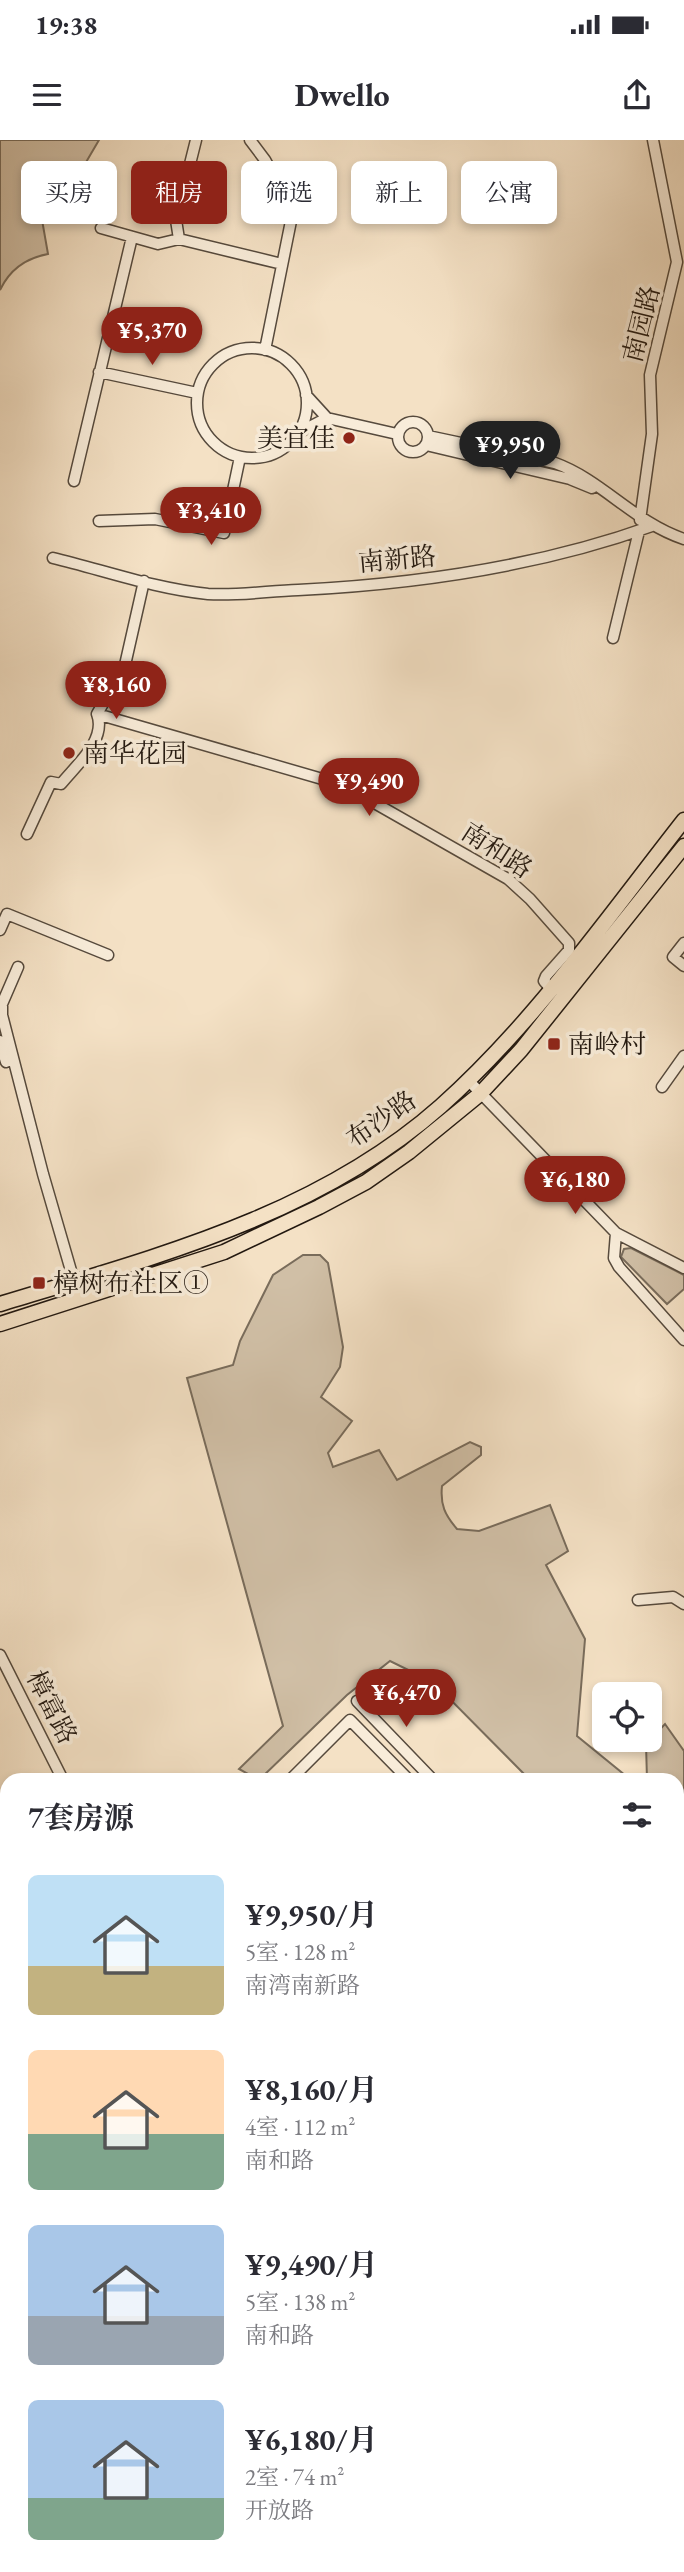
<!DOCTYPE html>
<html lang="zh">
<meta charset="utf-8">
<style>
:root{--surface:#fff;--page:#f2f2f3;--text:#2b2b33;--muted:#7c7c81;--accent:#8f2418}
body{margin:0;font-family:"EB Garamond","Noto Serif SC",serif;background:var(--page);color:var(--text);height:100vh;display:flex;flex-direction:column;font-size:26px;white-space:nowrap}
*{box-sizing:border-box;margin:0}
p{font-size:23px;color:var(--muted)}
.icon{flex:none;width:38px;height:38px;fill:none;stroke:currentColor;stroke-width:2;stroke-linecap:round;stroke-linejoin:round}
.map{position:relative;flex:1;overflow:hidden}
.panel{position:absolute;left:0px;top:1633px;width:684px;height:800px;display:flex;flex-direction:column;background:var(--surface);border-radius:21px 21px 0 0;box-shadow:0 4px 10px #0003}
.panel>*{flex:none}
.hud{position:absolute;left:21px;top:21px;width:642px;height:63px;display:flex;gap:14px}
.tools{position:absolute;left:592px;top:1542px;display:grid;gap:14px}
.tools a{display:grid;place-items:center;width:70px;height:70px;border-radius:10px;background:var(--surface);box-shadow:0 4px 10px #0003;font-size:35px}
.price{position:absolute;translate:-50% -60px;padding:0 16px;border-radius:24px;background:var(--accent);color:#fff;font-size:23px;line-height:46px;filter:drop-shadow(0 2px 4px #0008)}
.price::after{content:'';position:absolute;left:50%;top:42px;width:21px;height:16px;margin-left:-10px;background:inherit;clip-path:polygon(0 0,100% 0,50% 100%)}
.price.active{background:#222;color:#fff}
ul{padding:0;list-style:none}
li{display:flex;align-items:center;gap:21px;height:175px;padding:0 28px}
li span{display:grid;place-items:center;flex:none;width:196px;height:140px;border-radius:10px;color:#555}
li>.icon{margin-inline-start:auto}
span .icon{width:84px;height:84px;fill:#fffc;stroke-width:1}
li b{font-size:30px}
h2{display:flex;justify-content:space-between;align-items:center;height:84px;padding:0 28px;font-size:30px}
.tag{padding:0 24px;border-radius:10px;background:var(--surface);box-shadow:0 4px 10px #0003;font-size:24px;line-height:63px}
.tag.active{background:var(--accent);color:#fff}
.status{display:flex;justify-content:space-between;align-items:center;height:49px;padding:0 35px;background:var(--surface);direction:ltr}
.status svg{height:19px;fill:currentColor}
header{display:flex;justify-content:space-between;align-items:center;height:91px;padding:0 28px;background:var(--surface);font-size:32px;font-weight:700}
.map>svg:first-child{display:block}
</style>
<div class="status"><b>19:38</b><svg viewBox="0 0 49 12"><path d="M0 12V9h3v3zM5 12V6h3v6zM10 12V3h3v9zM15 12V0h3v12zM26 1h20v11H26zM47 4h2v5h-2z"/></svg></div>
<header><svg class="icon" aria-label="menu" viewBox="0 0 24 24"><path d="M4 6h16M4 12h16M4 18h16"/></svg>Dwello<svg class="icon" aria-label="share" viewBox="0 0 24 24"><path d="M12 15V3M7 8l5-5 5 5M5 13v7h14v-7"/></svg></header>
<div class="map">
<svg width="684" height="2432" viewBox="0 0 684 2432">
<rect width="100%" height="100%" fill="#f4e1c5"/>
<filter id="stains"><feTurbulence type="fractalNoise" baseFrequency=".00286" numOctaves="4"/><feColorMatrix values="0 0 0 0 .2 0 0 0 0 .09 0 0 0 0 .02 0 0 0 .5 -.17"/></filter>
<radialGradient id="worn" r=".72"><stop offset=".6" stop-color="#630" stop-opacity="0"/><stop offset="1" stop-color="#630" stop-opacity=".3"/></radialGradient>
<path fill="#d0bfa6" stroke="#796c5b" stroke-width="2" d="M0,0H99L85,24L50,39L23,69L41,74L48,114C26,118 10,129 0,150Z
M631,1108L684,1135V1149L667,1164L621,1117L624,1109Z
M303,1115H320L328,1123L343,1207L340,1227L321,1257L352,1281L328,1313L333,1327L379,1310L397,1340L470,1302L481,1307V1315L442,1346C440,1365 445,1375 457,1389L479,1391L550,1365L568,1411L546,1425L585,1499L577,1596L631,1640H530L433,1542L390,1521L347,1555L259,1640L239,1629L283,1586L187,1238L233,1225L240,1201L273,1135Z
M665,1584L684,1611V1728L677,1827V1640H633L647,1639L646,1604Z
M94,2426H183L220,2432H99Z"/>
<path fill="#ad9d87" stroke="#756857" stroke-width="2" d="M0,2168L7,2185V2345L0,2330Z
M183,2426H353C296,2431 241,2432 183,2426Z"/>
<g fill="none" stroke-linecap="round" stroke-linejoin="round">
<g stroke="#564a3d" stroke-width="13">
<path id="minor" d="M250,0L265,20L293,71L265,210
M101,88L158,104L179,99L282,124
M179,99L176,80L196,0
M197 263a55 55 0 1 1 110 0a55 55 0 1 1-110 0Z
M99,232L197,253
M306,255L327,278L397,294
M398 297a15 15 0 1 1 30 0a15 15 0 1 1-30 0Z
M298,293L327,278
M428,296L555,323C602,340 635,383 684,399
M426,305L570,339L592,348
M74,341L132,97
M640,380L652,294L650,235L677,122L653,0
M99,381L155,379L224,393L240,317
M53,418C103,430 156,449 208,454C237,456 269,451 298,450C418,444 538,427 652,386
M613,498L639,391
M97,574L343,645L508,739L530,759L569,803V810L546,836L544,841L550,848
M27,694L51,642L61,644C76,625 107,600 97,574L125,525L144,441
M0,790L7,774L108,815
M684,803L673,817L684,826
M18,827L2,864V875L43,1034L74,1141
M0,901L6,922
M468,940L616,1093L614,1118L619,1127L684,1200
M662,947L684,916
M616,1093L684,1128
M638,1460L673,1457L684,1464
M0,1515L63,1640
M357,1561L433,1640
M290,1640L350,1580L409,1640
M0,1753L7,1749
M677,2068L684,2034
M677,2213L684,2216
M677,2292H684
M399,2432L409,2426"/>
</g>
<g stroke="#221810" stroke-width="17">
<path id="major" d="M0,1164C154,1117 317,1076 441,966C534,883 607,778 684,680
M0,1184L224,1112L319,1067L366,1042L409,1012L480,954L521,910L684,706"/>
</g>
<g stroke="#221810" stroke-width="18">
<path id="highway" d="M0,2405L7,2421"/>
</g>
<use href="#minor" stroke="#f8ecd9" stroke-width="10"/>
<use href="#major" stroke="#f4e1c5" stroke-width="14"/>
<use href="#highway" stroke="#f4e1c5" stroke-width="16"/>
</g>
<g fill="#8f2418" stroke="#f8ecd9" stroke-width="2.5">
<circle cx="349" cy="298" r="7"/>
<circle cx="69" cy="613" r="7"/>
<rect x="547" y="897" width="14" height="14" rx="3.5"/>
<rect x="32" y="1136" width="14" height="14" rx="3.5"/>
</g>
<g text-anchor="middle" stroke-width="7" stroke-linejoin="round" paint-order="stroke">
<g font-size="26" fill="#221810" stroke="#f8ecd9">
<text transform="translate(641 184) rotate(-76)" y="9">南园路</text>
<text transform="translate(397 419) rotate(-5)" y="9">南新路</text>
<text transform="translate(497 710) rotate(33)" y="9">南和路</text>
<text transform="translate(381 979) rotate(-35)" y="9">布沙路</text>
<text transform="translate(52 1567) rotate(63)" y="9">樟富路</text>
</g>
<g font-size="26" fill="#221810" stroke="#f8ecd9" text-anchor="start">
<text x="335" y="307" text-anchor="end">美宜佳</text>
<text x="83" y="622">南华花园</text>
<text x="568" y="913">南岭村</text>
<text x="53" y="1152">樟树布社区①</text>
</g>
</g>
<rect width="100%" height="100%" filter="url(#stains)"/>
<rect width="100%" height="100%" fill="url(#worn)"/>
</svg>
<div class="tools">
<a><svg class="icon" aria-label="locate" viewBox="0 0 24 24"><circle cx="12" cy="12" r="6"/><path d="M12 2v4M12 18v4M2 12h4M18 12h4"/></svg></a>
</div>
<b class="price" style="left:152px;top:227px">¥5,370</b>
<b class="price active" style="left:510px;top:341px">¥9,950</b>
<b class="price" style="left:211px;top:407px">¥3,410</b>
<b class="price" style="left:116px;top:581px">¥8,160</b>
<b class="price" style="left:369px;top:678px">¥9,490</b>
<b class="price" style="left:575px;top:1076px">¥6,180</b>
<b class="price" style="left:406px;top:1589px">¥6,470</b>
<div class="hud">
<a class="tag">买房</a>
<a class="tag active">租房</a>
<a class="tag">筛选</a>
<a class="tag">新上</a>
<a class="tag">公寓</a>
</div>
<section class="panel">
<h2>7套房源<svg class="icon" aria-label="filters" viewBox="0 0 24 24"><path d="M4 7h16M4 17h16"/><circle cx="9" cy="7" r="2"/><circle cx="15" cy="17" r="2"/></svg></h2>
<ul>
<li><span style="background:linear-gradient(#bfe0f5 65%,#c2b280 0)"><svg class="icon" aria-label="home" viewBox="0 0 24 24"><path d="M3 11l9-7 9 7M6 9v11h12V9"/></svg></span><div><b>¥9,950/月</b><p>5室 · 128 m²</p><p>南湾南新路</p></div></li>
<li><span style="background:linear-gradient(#ffd9b3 60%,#7fa58c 0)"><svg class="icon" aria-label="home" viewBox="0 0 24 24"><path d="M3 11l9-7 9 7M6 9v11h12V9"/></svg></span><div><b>¥8,160/月</b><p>4室 · 112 m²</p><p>南和路</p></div></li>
<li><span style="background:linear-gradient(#a9c7e8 65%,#9aa5b1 0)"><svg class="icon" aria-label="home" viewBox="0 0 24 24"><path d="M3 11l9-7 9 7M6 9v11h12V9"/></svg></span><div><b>¥9,490/月</b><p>5室 · 138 m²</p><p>南和路</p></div></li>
<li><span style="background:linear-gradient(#a9c7e8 70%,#7fa58c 0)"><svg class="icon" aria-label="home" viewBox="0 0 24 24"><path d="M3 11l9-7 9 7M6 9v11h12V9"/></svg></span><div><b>¥6,180/月</b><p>2室 · 74 m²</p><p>开放路</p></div></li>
</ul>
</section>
</div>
